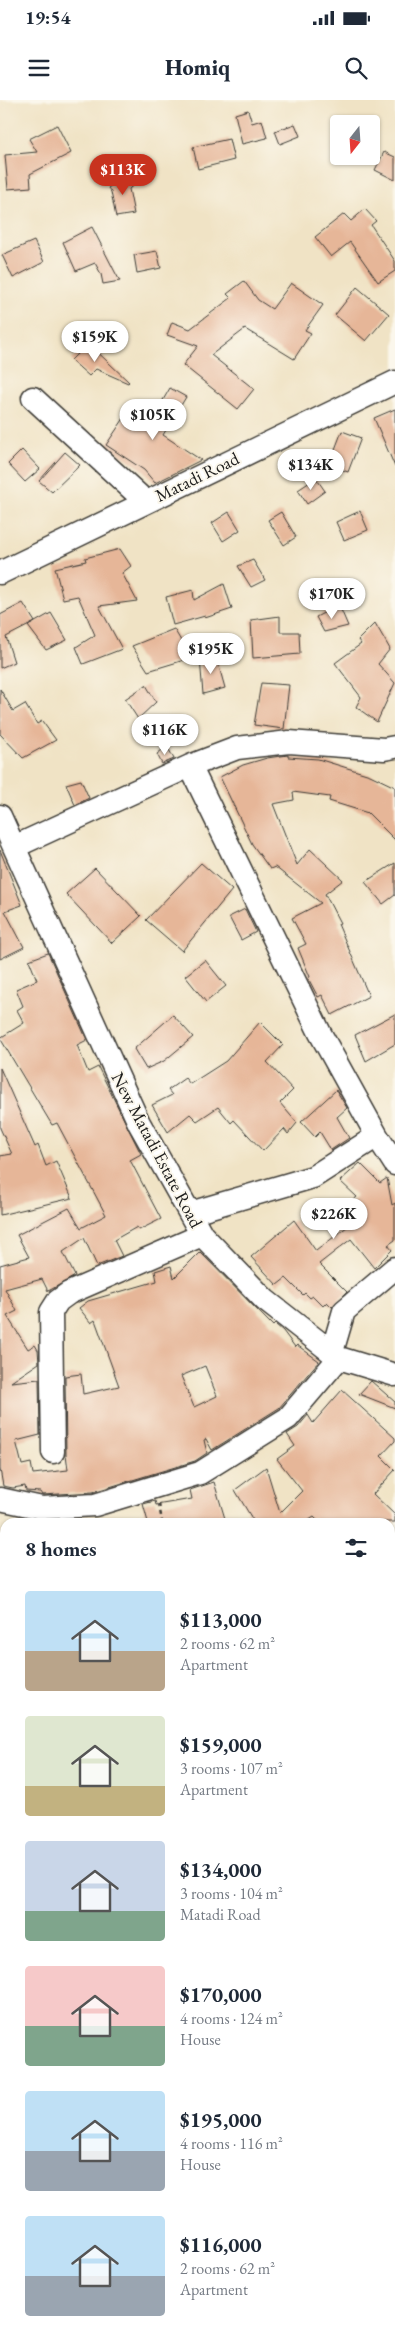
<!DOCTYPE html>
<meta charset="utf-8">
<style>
:root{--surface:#fff;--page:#f6f6f7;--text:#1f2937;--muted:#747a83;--accent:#c8321e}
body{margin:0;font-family:"EB Garamond",serif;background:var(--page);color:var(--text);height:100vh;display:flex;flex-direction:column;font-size:19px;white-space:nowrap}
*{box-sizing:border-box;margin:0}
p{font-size:16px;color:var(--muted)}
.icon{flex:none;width:28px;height:28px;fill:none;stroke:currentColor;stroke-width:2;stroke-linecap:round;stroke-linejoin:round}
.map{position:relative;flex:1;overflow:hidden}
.drawer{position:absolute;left:0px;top:1418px;width:395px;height:821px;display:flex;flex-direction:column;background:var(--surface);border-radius:15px 15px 0 0;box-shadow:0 1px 4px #0004}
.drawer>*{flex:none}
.needle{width:32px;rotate:197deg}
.fabs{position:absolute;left:330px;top:15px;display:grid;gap:10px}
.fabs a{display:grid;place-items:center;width:50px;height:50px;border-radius:5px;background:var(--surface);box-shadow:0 1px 4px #0004;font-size:25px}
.price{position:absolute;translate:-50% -42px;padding:0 11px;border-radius:18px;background:#fff;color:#222;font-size:16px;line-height:32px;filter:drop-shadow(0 1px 2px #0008)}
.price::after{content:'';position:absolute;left:50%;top:30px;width:15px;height:11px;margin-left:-8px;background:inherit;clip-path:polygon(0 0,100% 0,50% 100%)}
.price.selected{background:var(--accent);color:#fff}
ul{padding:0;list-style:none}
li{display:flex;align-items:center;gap:15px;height:125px;padding:0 25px}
li span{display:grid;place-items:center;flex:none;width:140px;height:100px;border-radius:5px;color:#555}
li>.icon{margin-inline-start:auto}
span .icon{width:60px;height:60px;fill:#fffc;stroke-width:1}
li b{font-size:21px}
h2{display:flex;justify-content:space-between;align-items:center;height:60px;padding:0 25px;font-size:21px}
.status{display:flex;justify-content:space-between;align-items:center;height:35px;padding:0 25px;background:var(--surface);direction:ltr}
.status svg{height:14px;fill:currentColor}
header{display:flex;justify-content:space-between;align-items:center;height:65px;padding:0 25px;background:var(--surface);font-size:22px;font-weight:800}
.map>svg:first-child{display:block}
</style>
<div class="status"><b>19:54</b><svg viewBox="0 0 49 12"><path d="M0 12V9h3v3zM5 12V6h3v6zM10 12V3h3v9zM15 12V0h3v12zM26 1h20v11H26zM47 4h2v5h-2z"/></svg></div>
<header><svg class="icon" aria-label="menu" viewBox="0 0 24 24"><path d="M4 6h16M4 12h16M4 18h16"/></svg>Homiq<svg class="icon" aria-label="search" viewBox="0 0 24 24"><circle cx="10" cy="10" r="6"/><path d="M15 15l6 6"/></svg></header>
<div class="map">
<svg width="395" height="2238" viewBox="0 0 395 2238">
<defs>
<pattern id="wetland-marsh" width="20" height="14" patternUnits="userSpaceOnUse" patternTransform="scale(1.25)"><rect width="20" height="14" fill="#8be0a3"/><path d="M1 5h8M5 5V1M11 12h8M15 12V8" fill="none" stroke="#77c08c"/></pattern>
</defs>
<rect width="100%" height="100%" fill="#fbf7ec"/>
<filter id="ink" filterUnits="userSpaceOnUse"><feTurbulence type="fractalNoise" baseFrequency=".02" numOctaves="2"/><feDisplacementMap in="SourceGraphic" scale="10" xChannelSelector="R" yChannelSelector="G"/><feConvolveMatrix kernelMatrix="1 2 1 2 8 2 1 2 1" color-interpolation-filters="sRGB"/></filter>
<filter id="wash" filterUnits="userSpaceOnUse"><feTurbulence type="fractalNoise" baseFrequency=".0096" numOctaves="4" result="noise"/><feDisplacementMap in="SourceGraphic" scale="20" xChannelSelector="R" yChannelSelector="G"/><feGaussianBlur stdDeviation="1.12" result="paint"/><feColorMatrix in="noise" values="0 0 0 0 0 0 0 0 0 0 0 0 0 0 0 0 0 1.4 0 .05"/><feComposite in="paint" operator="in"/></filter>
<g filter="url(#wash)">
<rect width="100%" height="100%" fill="#f0e3c5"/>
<path fill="url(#wetland-marsh)" stroke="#547e60" d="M392,1615L395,1620V2238H0V1744L5,1738V2234H390V1616Z"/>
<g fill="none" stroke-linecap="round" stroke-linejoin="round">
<path stroke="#61bddf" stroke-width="4.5" d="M390,2150L395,2149
M0,2182L5,2188
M55,2234L60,2238
M201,2238L210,2234"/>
</g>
<g id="blocks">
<path fill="#e6b698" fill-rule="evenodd" d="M248,10L252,23L262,20L267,38L242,44L235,14Z
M295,24L300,36L280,44L275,31Z
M57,25L71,53L30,74L31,87L8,89L5,55L37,52L29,39Z
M229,39L234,60L198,69L193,47Z
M384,52L395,57V80L375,70Z
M128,73L136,83L129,89L134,114L116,117L111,92L108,88Z
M365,109L376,121L371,125L395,161V171L378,182L350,142L331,157L315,137L344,114L351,121Z
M92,127L115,172L120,181L103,184L101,174L95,163L76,171L63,142Z
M34,141L44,162L13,178L2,155Z
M157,151L161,168L137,173L134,155Z
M244,181L258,200L272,209L291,183L323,205L305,230L311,233L294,259L245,229L211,255L254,289L238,309L183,265L198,246L167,235L172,222L190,229L231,198L227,194Z
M357,187L389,214L366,241L335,215Z
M88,243L129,282L128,283L96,269L89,276L71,260Z
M170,288L186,297L163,335L201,360L155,383L144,370L106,345L131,308L151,321Z
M395,309V367L374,318Z
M342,331L361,338L348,372L329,365Z
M22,350L40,369L25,382L8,364Z
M65,352L80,365L52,392L39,381Z
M316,378L325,391L307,404L298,390Z
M360,411L368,430L344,440L336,422Z
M229,412L240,430L223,441L212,423Z
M281,412L296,437L284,445L268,420Z
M120,449L131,466L122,473L137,501L99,506L122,549L83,564L76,547L95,535L78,496L63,499L55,468L86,461L85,458Z
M253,460L265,480L251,487L238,466Z
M224,484L232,509L205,518V516L173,525L166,497L193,490L194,500Z
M23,503L35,522L6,537L14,562L0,568V515Z
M339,505L348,526L324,532L316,517Z
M51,513L67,540L46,550L28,526Z
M280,516V532H299L300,554L253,558L251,520Z
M375,523L390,549L378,564L395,583L377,622L356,607L361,597L335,563L361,544L358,540Z
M174,529L191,558L148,571L132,546Z
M216,556L225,588L203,594L200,559Z
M261,583L289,585L284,629L254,625Z
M146,585L156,602L138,619L125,599Z
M0,589L13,611L25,604L37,624L42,621L56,640L23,658L0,634Z
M167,646L174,659L162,664L157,654Z
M288,655V657L318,659L370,675L395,687V740L368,713L329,701L330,697L293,692L294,700L273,704L297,765L310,749L343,780L325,794L340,823L338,824L369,896L332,915L322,895L318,897L308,878L310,877L298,848L306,844L292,818L321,803L275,767L270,769L252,744L220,677L243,665L267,658Z
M81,680L89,698L75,705L66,684Z
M0,750L22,805L5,811L24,847L0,859Z
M201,763L232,790L182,851L146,820Z
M395,763V795L383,804L365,782Z
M95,768L141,816L112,843L66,794Z
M245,809L256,832L241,840L229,817Z
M48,853L87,940L77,945L88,972L98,967L107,985L141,1054L130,1060L161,1119L139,1130L137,1127L114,1140L122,1156L97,1166L84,1138L63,1152L75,1176L52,1189L48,1191L42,1179L5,1189L17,1211L7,1216L28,1249L35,1245L38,1250L39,1263L11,1282L39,1279L40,1335L16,1341L22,1365L31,1363L33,1374L68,1370L66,1354L65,1276L81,1274L83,1294L119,1286L95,1220L91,1223L79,1208L88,1201L157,1181L155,1171L171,1166L174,1178L200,1152L273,1226L275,1224L283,1231L295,1247L297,1245L319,1261L279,1308L212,1350L206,1339L204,1340L207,1353L195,1361L93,1392L42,1395L40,1392L26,1391L25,1386L13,1388L3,1386L0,1369V1165L29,1157L17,1135L69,1108L81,1128L106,1115L57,1023L52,1025L0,938L24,923L17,910L23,906L16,889L37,880L29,860ZM205,1266L217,1296L194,1307L181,1276Z
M205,860L226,886L206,902L185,876Z
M395,914V944L366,961L355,935Z
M173,915L193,937L164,961L146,969L134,949Z
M260,922L283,945L267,962L293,990L280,1003L297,1023L288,1034L284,1029L263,1051L234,1020L231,1023L218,1007L197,1021L190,1014L168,1032L152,1005L172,995L168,990L185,978L190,984L226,961Z
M0,968L35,1047L38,1045L46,1066L56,1061L72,1098L0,1115V1056L12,1054L0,1028Z
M336,990L347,1008L337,1017L349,1038L331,1050L320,1032L315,1037L301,1022Z
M360,1063L380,1083L387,1078L392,1105L395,1103V1140L388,1145L392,1150L374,1168L351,1139L319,1164L347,1192L332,1207L327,1202L323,1206L313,1196L310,1198L305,1193L303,1195L286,1178L277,1185L251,1157L294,1120L316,1151L348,1126L337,1112L357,1097L340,1081Z
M371,1281L395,1302V1308L359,1294Z
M342,1290L395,1338V1341L381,1356L395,1370L373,1394L395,1415V1422H319L314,1417L306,1422H254L235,1390L266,1367L280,1413L302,1391L277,1359L295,1346L287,1334L298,1327L308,1315L313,1323Z
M214,1382L226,1422H148L143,1404L155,1401L156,1405L192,1399L190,1390Z"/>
</g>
</g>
<g filter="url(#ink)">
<use href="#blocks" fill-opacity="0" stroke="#3c3a35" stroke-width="1"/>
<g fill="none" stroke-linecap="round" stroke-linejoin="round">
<g stroke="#3c3a35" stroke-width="25">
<path id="minor" d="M33,298L146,402
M0,473L395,282
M190,666L320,933L377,1036L395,1064
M0,716L139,1023L202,1135L265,1200L339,1258L395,1275
M14,747L190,666L237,648L289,642L384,649L395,647
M190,1113L313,1077L377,1036
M332,1252L344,1211L395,1168
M53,1352L51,1212L58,1201L69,1193L202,1135
M0,1399L42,1408L95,1405L200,1373L288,1318L339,1258
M0,1518L5,1514"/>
</g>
<path stroke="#3c3a35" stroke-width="2.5" stroke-dasharray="4 4" stroke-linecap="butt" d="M159,1404L162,1422
M390,1902H395
M0,1967H5"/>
<use href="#minor" stroke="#fff" stroke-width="22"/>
</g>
</g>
<g text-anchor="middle" stroke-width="4" stroke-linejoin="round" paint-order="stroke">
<g font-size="18" fill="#1c1c1c" stroke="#fbf7ec">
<text transform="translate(197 377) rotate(-26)" y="6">Matadi Road</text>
<text transform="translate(157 1050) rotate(62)" y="6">New Matadi Estate Road</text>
</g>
</g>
</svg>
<div class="fabs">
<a><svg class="needle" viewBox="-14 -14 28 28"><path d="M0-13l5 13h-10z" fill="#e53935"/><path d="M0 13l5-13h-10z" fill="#747a83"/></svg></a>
</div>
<b class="price selected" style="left:123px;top:96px">$113K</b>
<b class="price" style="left:95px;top:263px">$159K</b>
<b class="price" style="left:153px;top:341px">$105K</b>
<b class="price" style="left:311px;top:391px">$134K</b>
<b class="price" style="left:332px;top:520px">$170K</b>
<b class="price" style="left:211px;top:575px">$195K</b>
<b class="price" style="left:165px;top:656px">$116K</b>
<b class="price" style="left:334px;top:1140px">$226K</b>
<section class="drawer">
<h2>8 homes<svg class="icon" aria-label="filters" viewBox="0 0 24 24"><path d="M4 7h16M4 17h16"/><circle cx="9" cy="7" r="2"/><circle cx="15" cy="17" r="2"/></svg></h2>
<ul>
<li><span style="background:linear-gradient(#bfe0f5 60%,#b9a48a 0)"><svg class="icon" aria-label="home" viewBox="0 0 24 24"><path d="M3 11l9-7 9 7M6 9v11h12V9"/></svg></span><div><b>$113,000</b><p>2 rooms · 62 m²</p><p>Apartment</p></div></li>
<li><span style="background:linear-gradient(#dfe7d0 70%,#c2b280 0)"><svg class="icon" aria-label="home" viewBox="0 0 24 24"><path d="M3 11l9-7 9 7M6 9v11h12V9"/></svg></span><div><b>$159,000</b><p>3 rooms · 107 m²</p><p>Apartment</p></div></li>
<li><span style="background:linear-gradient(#c9d6e8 70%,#7fa58c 0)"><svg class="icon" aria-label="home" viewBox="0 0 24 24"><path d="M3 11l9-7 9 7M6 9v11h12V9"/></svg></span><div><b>$134,000</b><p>3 rooms · 104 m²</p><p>Matadi Road</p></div></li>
<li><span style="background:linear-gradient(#f6c9c9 60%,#7fa58c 0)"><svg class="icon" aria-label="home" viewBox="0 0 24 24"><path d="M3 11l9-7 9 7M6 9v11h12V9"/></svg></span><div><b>$170,000</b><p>4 rooms · 124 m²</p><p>House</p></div></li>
<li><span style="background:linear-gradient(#bfe0f5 60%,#9aa5b1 0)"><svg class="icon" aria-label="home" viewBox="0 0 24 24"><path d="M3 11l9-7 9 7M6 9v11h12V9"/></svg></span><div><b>$195,000</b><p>4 rooms · 116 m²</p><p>House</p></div></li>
<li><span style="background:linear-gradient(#bfe0f5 60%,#9aa5b1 0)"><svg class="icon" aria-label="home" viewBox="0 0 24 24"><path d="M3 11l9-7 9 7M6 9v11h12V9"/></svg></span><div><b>$116,000</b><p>2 rooms · 62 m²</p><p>Apartment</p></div></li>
</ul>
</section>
</div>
